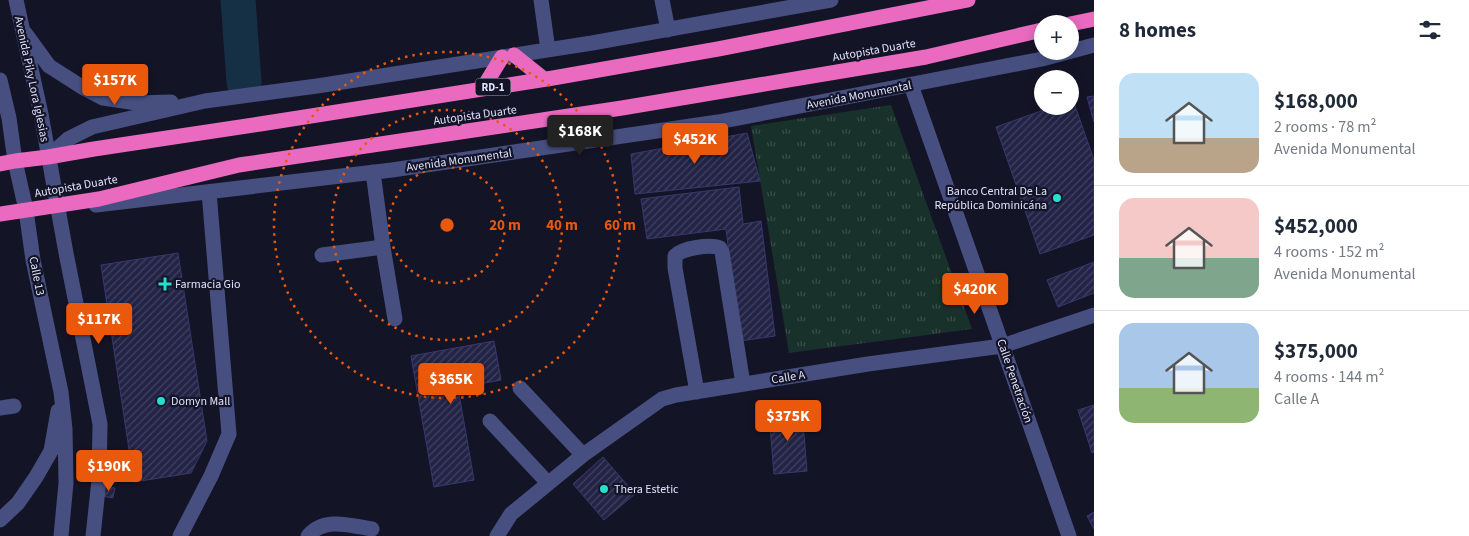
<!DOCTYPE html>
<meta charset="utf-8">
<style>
:root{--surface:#fff;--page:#f2f2f3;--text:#1f2937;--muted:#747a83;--line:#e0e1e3;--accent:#ea580c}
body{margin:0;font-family:"Source Sans 3",sans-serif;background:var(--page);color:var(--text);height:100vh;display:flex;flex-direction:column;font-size:19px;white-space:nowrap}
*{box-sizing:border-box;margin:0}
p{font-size:16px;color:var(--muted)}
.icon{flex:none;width:28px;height:28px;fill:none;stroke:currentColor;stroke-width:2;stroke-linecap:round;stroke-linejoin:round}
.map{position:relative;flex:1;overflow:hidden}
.details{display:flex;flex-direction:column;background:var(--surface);width:375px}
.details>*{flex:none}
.controls{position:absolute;left:1034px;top:15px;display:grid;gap:10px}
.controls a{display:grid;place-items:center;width:45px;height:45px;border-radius:50%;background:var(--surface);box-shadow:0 2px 12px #0003;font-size:25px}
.price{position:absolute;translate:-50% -42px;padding:0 11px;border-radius:5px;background:var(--accent);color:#fff;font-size:16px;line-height:32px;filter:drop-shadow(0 1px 2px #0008)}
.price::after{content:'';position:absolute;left:50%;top:30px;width:15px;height:11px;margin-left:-8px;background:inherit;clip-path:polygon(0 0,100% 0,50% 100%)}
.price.active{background:#222;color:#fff}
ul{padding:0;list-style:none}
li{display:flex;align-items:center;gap:15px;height:125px;padding:0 25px}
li+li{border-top:1px solid var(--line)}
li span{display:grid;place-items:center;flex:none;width:140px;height:100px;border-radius:15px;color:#555}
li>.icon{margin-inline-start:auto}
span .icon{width:60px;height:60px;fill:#fffc;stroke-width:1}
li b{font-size:21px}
h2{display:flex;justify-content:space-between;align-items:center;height:60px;padding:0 25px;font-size:21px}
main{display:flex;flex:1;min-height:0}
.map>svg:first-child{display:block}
</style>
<main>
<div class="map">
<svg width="1094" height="536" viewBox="0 0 1094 536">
<defs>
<pattern id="grass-tufts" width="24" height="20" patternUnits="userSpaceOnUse" patternTransform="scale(1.25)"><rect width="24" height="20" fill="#18312b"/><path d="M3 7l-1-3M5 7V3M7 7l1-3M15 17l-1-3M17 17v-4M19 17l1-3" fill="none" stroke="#394f4b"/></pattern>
<pattern id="building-hatch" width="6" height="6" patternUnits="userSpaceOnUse" patternTransform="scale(1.25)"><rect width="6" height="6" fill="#232346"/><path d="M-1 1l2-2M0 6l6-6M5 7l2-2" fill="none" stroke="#424362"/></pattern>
</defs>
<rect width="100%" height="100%" fill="#141427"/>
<path fill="url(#grass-tufts)" d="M891,105L972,329L789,353L751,126Z"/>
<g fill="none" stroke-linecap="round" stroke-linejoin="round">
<path stroke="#153045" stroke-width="35" d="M238,0L244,82"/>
</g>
<path fill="url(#building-hatch)" stroke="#38386e" d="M1094,96V122L1087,97Z
M1073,100L1094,160V235L1040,254L996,127L1055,106H1070V101Z
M747,133L760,181L635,194L631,154Z
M739,187L743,224L761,221L775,336L740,341L726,229L647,239L641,199Z
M178,253L207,441L191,473L134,482L101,265Z
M1094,262V293L1058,307L1047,280Z
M494,341L501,380L458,388L474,480L434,487L411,356Z
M1094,405V452L1092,453L1078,410Z
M802,410L807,471L774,474L769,414Z
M603,457L635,494L604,520L573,484Z
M104,486L115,488L113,498L102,496Z
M1094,512V529L1087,516Z"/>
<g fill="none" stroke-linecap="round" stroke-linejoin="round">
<path stroke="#464f80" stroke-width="15" d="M16,0L41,114L66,253L100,424L99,480L93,536
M541,0L548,50
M662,0L668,30
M25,33L49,66L82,87L103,98L137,103L171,102
M0,80L9,118L15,161L26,210L33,260L61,392L65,429L66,483L61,536
M911,85L1069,536
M48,157L68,139L92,127L205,101L317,86L592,43L831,0
M373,172L383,247
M96,205L392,170L718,122L1042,59L1094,45
M322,255L383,247L395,319
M520,388L583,455
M697,392L675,268V256C682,248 710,244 720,248L722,252L743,384
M0,408L14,406
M490,421L548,483
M0,520L18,503L36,477L51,451L58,411
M180,536L211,476L229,434L209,192
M308,536C324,517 349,525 372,529
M497,536L511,514L583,455L662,399L676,395L868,364L1002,346L1094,315"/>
<path stroke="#ea6ac0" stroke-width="15" d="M1070,24L1094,19
M514,55L544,79
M483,88L502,57
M0,164L15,161L48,157L94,149L260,124L553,78L718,49L968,0
M0,214L99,199L239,165L622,108L926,57L1042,30"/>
</g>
<g fill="none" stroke="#e8590c" stroke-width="2.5" stroke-dasharray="2.5 5">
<circle cx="447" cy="225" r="58"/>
<circle cx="447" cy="225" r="115"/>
<circle cx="447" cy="225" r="173"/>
</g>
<g fill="#25e0ce" stroke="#141427" stroke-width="2">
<circle cx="1057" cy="198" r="5"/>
<path d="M162.5 276.5h5v5h5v5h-5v5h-5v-5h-5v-5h5z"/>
<circle cx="161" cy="401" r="5"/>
<circle cx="604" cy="489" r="5"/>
</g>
<g text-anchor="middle" stroke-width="4.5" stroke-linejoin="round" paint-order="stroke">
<rect fill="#141427" stroke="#a2a4bb" stroke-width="1" x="475.5" y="78.5" width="35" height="17" rx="4"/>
<g font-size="11" font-weight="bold" fill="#dfe1fa">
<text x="493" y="91">RD-1</text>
</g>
<g font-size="12" fill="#dfe1fa" stroke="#141427">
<text transform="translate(874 50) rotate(-10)" y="4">Autopista Duarte</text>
<text transform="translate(32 79) rotate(78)" y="4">Avenida Piky Lora Iglesias</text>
<text transform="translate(859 95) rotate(-11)" y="4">Avenida Monumental</text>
<text transform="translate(475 115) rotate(-8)" y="4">Autopista Duarte</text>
<text transform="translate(459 160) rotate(-8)" y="4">Avenida Monumental</text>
<text transform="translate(76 186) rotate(-10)" y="4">Autopista Duarte</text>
<text transform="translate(37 276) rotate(79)" y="4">Calle 13</text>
<text transform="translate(788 377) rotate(-9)" y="4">Calle A</text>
<text transform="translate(1015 381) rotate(71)" y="4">Calle Penetración</text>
</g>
<g font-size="12" fill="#dfe1fa" stroke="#141427" text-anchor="start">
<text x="1047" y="195" text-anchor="end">Banco Central De La<tspan x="1047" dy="14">República Dominicána</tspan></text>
<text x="175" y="288">Farmacia Gio</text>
<text x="171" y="405">Domyn Mall</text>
<text x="614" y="493">Thera Estetic</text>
</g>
</g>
<circle cx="447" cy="225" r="8" fill="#e8590c" stroke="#141427" stroke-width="2.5"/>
<g font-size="15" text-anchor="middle" font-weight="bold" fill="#e8590c" stroke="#141427" stroke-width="4.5" stroke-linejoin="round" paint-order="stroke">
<text x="505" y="230">20 m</text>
<text x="562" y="230">40 m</text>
<text x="620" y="230">60 m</text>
</g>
</svg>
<div class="controls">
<a>+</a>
<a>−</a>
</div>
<b class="price" style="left:115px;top:106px">$157K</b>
<b class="price active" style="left:580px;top:157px">$168K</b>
<b class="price" style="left:695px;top:165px">$452K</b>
<b class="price" style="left:975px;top:315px">$420K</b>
<b class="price" style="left:99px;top:345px">$117K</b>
<b class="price" style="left:451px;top:405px">$365K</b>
<b class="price" style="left:788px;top:442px">$375K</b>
<b class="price" style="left:109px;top:492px">$190K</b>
</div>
<section class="details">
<h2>8 homes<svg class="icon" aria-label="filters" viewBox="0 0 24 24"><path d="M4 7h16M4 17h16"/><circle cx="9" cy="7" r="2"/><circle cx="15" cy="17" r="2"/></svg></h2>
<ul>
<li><span style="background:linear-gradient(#bfe0f5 65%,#b9a48a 0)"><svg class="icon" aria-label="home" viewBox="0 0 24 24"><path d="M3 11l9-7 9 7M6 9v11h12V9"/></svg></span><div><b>$168,000</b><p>2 rooms · 78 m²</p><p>Avenida Monumental</p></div></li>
<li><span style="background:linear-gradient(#f6c9c9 60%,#7fa58c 0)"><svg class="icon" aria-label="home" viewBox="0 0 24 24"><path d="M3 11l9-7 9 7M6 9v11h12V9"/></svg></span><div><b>$452,000</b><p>4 rooms · 152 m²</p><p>Avenida Monumental</p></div></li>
<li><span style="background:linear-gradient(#a9c7e8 65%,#8fb573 0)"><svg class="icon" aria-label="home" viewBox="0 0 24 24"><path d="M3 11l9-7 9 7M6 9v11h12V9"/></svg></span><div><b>$375,000</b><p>4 rooms · 144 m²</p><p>Calle A</p></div></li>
</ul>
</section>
</main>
